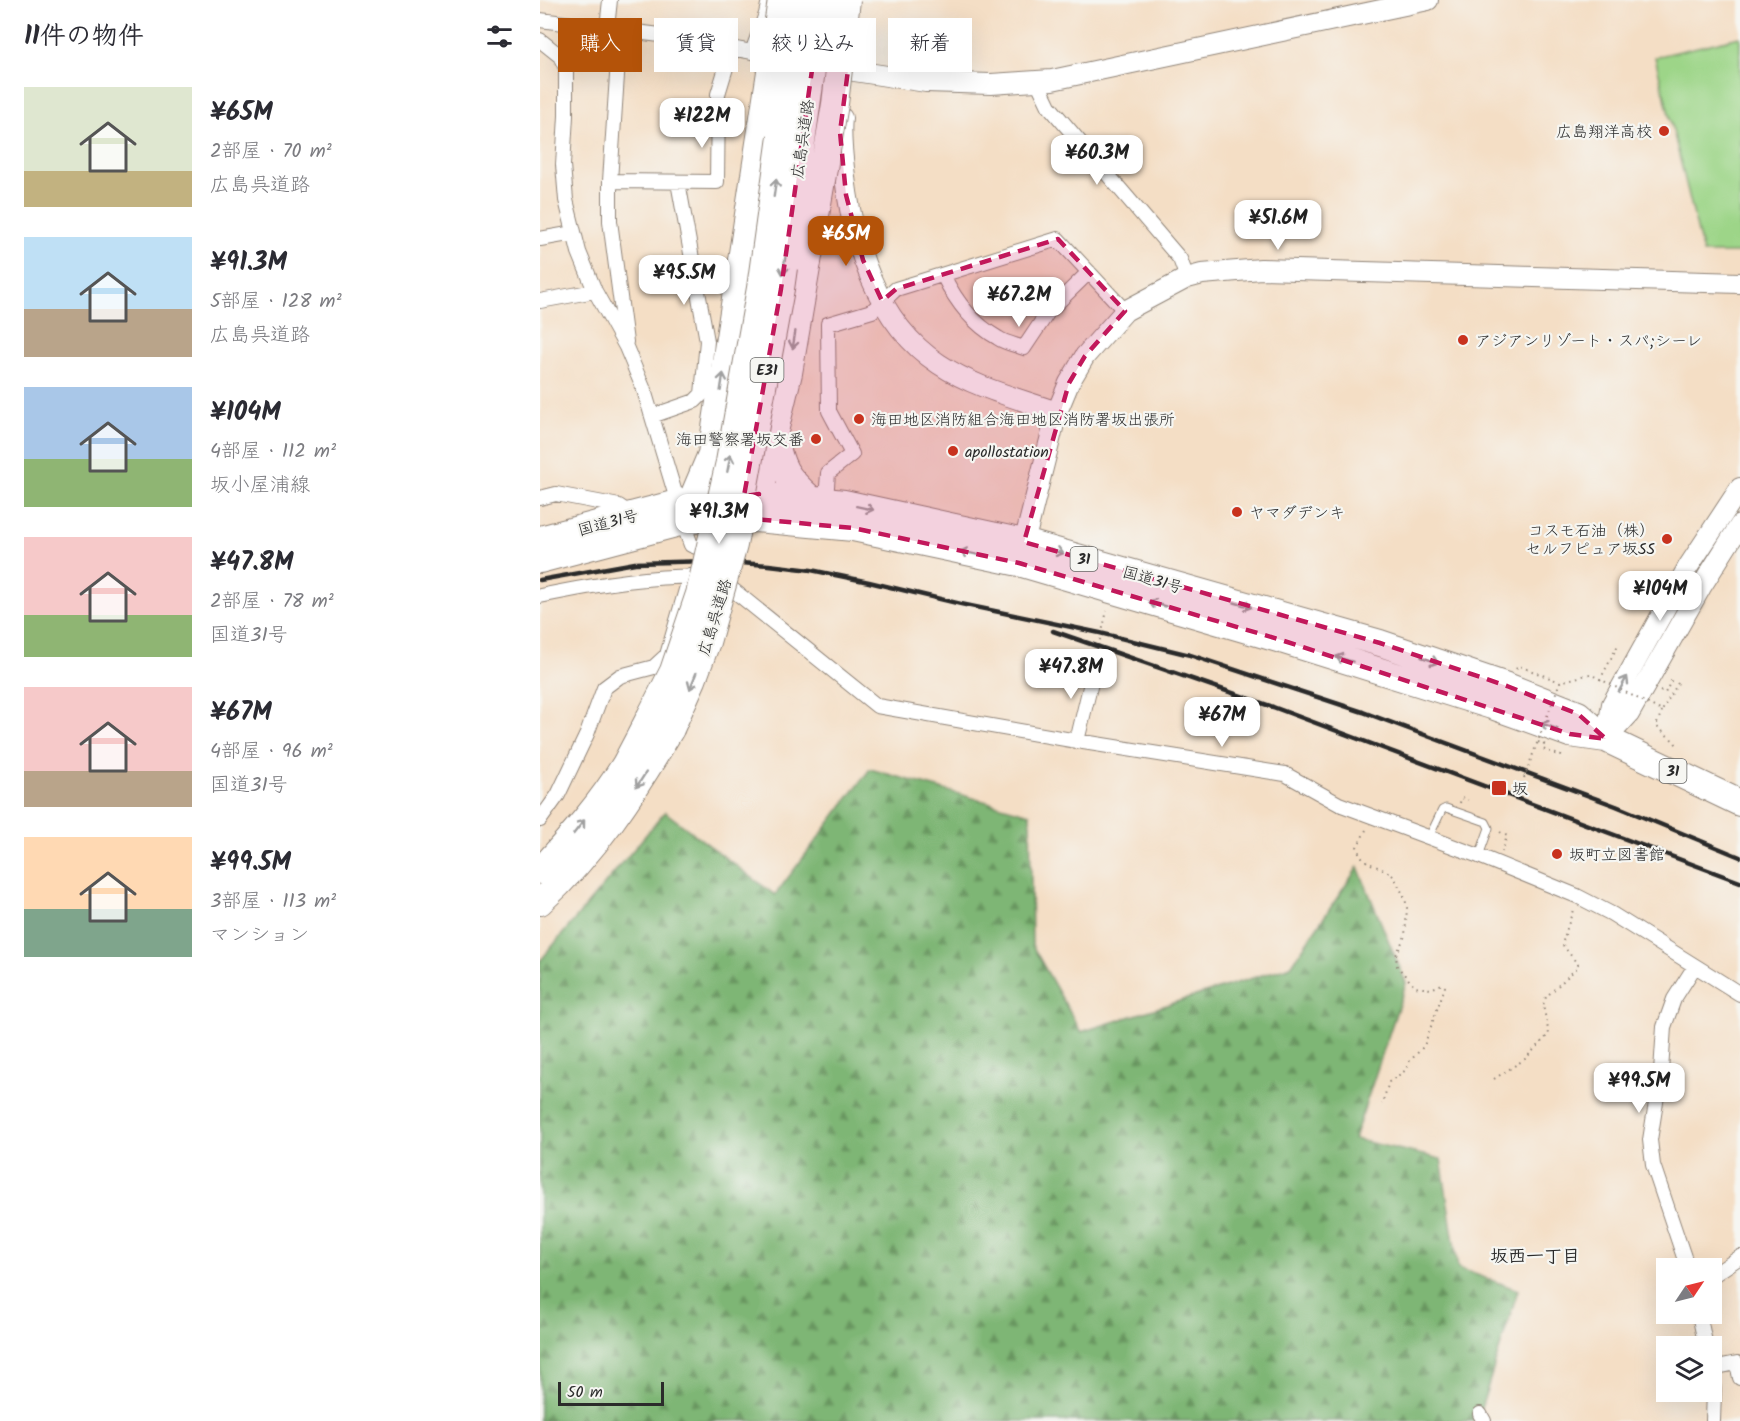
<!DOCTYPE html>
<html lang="ja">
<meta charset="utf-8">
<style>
:root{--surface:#fff;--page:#f2f2f3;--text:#2b2b33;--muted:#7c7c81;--accent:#b45309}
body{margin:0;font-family:Kalam,"Klee One",sans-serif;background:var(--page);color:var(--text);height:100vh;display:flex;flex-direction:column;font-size:22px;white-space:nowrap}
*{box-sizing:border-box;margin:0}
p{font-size:20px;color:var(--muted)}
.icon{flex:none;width:33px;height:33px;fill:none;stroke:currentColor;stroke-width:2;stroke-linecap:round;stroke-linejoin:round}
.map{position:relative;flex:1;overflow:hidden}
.sheet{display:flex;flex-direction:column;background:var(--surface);width:540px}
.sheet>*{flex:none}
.banner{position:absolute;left:18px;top:18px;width:570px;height:54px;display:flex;gap:12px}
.needle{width:39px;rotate:55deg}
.controls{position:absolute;left:1116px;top:1258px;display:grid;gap:12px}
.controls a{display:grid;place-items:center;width:66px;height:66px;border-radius:0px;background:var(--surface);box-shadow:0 6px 24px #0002;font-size:30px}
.scale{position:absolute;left:18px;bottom:15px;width:106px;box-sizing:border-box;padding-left:6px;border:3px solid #2b2b2b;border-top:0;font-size:16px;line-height:21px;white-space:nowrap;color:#2b2b2b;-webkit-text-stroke:4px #f6f6f2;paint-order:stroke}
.price{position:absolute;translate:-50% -51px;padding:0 14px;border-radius:12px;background:#fff;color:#222;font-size:20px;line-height:39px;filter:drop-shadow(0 2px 3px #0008)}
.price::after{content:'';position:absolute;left:50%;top:36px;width:18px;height:14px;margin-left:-9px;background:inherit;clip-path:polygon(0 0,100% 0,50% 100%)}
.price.on{background:var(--accent);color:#fff}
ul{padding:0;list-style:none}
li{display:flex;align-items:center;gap:18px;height:150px;padding:0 24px}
li span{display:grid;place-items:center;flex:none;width:168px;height:120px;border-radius:0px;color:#555}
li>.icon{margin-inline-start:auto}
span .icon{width:72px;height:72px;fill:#fffc;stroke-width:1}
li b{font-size:26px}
h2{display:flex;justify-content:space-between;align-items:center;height:72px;padding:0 24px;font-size:26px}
.chip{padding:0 21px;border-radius:0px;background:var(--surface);box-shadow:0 6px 24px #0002;font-size:21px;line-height:54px}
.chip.on{background:var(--accent);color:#fff}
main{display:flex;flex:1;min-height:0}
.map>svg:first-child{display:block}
</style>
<main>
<section class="sheet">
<h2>11件の物件<svg class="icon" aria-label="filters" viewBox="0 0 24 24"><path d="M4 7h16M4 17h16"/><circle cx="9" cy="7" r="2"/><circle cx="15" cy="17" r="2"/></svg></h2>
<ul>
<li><span style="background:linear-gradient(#dfe7d0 70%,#c2b280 0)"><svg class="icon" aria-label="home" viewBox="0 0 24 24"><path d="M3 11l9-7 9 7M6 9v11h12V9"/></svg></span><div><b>¥65M</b><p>2部屋 · 70 m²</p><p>広島呉道路</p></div></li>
<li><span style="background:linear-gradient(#bfe0f5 60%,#b9a48a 0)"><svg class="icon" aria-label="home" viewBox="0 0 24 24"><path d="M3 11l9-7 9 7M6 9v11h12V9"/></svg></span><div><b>¥91.3M</b><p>5部屋 · 128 m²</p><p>広島呉道路</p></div></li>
<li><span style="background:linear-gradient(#a9c7e8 60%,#8fb573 0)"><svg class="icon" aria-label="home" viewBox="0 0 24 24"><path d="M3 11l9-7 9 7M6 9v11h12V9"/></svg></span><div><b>¥104M</b><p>4部屋 · 112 m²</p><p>坂小屋浦線</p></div></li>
<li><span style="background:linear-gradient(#f6c9c9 65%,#8fb573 0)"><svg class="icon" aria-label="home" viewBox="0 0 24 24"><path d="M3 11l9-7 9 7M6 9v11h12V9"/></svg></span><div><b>¥47.8M</b><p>2部屋 · 78 m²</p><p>国道31号</p></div></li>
<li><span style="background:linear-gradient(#f6c9c9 70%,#b9a48a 0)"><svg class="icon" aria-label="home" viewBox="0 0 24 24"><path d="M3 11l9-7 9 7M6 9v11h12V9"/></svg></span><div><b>¥67M</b><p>4部屋 · 96 m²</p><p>国道31号</p></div></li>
<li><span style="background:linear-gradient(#ffd9b3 60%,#7fa58c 0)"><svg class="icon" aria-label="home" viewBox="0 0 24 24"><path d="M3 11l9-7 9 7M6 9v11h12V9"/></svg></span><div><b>¥99.5M</b><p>3部屋 · 113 m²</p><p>マンション</p></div></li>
</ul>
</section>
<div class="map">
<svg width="1200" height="1421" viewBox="0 0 1200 1421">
<defs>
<pattern id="forest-firs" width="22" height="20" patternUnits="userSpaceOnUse" patternTransform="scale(1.5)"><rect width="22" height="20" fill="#7eb674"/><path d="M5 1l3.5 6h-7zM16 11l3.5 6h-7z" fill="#67945f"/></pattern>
</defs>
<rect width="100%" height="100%" fill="#f6f6f2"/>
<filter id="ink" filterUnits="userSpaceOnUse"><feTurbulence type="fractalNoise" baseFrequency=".0167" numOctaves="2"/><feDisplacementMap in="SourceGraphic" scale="12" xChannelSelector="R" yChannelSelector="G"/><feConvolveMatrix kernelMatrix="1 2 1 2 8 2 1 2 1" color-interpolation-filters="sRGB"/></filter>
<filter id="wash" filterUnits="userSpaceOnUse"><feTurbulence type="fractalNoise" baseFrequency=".008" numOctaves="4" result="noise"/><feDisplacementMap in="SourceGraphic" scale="24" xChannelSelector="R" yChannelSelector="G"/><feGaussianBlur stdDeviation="1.35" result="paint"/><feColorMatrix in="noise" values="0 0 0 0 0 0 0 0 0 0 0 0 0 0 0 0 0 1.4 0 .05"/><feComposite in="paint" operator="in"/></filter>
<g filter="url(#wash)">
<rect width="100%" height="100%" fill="#f4dec5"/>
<path fill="url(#forest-firs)" stroke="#547050" stroke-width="1.5" d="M330,769L490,814L492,945L541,1032L751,966L818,867L866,983L814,1139L901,1159L918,1268L978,1290L937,1421H0V961L125,812L235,895Z"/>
<path fill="#9dd588" stroke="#64805a" stroke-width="1.5" d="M1200,37V253H1163L1115,57Z"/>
</g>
<g filter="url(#ink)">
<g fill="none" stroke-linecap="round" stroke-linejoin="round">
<g stroke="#908478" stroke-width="9">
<path id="lane" d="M889,837L902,810L906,808L946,822L949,828L939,856"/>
</g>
<g stroke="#908478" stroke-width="16">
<path id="street" d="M0,20L128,36L238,57
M67,28L70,0
M80,30L70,181V221L86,342
M0,40L20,56L26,68V116L23,165L26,200L39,252L55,291L86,347L104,390L138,503
M212,52L226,14L229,0
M497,81L509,106L640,259L647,278
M70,181L177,182L178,94L192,48
M0,239L34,233
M403,275C415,300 433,324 458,338C465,343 476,345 484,348L508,312L549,272
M0,301L55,291
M112,416L155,401L162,394L167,341L138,182
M0,498L16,494L79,506L92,515
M286,500L288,473L312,454L289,411L288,324L332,311L356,289L518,239L585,311
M151,520L147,534L151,545L164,550L169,559
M0,596C59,584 116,574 177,577L337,706L537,741L745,774L799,804L939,856L1037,896L1072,914L1200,994
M537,741L555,666
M0,820L18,795L47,734L64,688L80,676L114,667L127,655L150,576
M1148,1269L1113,1165L1110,1140L1121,1071L1124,1027L1134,999L1155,966
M1172,1276L1200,1257
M1159,1314L1166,1347
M1172,1368L1197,1363L1200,1378
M1172,1378L1174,1390L1173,1421
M940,1414L944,1421"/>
</g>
<g stroke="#908478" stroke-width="22">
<path id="secondary" d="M308,70L386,82L451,84L512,80L888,0
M302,118C300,135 302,151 304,168C311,239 336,323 399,364C435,388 477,398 517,412
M481,555L517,412L529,383L545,356L585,311L647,278L662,274L721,269L1200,283
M1066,739L1072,704L1148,567L1200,488
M1066,739L1089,714L1161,587L1200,525"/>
</g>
<g stroke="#908478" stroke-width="28">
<path id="highway" d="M234,435C241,468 245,476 271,499
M216,511L249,373L268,262
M152,514V499L171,454L222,124
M0,539L152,499L219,494L304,503L484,542L840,643L967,686L1038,714L1066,739L1200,803
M0,560L151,520L215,519L313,528L479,563L738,639L955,707L1030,734L1066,739
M0,871C31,837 61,803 85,764C93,749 101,734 109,718
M0,902C54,853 94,792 131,729"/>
</g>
<path stroke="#908478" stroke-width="2" stroke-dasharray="1.5 4.5" stroke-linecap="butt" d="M557,652L567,611
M976,669L978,666L982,667L1020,682
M1060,680L1079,643
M1120,691L1125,693L1132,679
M1125,705L1138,683
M1122,711L1116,726L1135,742L1138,748
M1004,744L1003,749L1005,750L1021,756L1023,751
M920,803L921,798L928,800
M826,830L817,847L820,855L827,862L850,873L854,877L865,898L867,908L865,936L856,955L857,966L875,987L891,989L902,984L905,987L884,1046L868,1063L866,1070L849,1082L842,1104
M960,832L967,836L962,852
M954,1079L985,1059L1009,1034L1003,1005L1006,997L1039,966L1022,944L1033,910"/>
<use href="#lane" stroke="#fff" stroke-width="7"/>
<use href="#street" stroke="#fff" stroke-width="14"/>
<use href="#secondary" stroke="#fff" stroke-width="20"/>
<use href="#highway" stroke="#fff" stroke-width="26"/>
<path stroke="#2b2b2b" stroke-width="4.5" d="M0,580L95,563L170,561L229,565L271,570L329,582L421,604L560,633L650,655L823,712L1076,806L1200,857
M513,631L733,707L1200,882"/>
<g stroke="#908478" stroke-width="28" stroke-linecap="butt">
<path id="highway-bridge" d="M222,124L241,0
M268,262L295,104L307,0
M109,718L133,671L159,594L189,462L220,288L260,0
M131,729L153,680L167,642L194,545L241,289L282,0"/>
</g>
<path stroke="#908478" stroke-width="2" stroke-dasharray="1.5 4.5" stroke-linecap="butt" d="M998,742L1006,745
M984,778L1020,682L1050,674L1122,711L1125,705"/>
<use href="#highway-bridge" stroke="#fff" stroke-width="26"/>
</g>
<defs><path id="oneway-shaft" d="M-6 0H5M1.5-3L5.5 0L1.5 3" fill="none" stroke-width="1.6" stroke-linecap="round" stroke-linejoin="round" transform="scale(1.5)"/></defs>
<g stroke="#a0a0a0">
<use href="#oneway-shaft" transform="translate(235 188) rotate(-82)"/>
<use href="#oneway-shaft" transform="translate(244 266) rotate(98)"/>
<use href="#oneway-shaft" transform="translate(254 340) rotate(99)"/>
<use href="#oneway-shaft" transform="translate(182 382) rotate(-81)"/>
<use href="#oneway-shaft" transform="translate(189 463) rotate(-79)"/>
<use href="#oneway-shaft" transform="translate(325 508) rotate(12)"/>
<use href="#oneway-shaft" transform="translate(515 551) rotate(16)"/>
<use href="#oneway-shaft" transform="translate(429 553) rotate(-168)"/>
<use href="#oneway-shaft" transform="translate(617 604) rotate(-164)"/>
<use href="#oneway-shaft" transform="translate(703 605) rotate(16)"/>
<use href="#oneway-shaft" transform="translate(804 659) rotate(-163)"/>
<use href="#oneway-shaft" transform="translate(890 660) rotate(19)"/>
<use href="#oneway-shaft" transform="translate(153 681) rotate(112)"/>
<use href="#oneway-shaft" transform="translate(1083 684) rotate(-61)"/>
<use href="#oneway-shaft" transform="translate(1009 726) rotate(-160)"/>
<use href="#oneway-shaft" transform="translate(101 780) rotate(123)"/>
<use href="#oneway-shaft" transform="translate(39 827) rotate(-52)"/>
</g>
</g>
<path fill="#c2185b" fill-opacity="0.2" stroke="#c2185b" stroke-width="4.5" stroke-dasharray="12 8" stroke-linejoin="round" d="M273,63L308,70L300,132L306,195L323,260L342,301L356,289L518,239L585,311L545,356L529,383L484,542L840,643L967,686L1038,714L1066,739L1030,734L738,639L479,563L313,528L215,519L219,494L204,496L241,289Z"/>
<g fill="#c8321e" stroke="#f6f6f2" stroke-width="2">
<circle cx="1124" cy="131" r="6"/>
<circle cx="923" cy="340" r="6"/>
<circle cx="319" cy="419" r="6"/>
<circle cx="276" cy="439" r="6"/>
<circle cx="413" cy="451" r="6"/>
<circle cx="697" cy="512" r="6"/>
<circle cx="1127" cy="539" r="6"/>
<rect x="951" y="780" width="16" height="16" rx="3"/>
<circle cx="1017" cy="854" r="6"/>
</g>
<g text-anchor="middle" stroke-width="4.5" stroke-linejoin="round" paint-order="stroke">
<g fill="#f6f6f2" stroke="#686867" stroke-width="1.5">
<rect x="210.5" y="358" width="33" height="24" rx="4.5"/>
<rect x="530.5" y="547" width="27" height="24" rx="4.5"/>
<rect x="1119.5" y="759" width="27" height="24" rx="4.5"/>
</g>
<g font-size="15" font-weight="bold" fill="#2b2b2b">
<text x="227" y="375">E31</text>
<text x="544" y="564">31</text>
<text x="1133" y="776">31</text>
</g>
<g font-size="16" fill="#2b2b2b" stroke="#f6f6f2" text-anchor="start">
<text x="1112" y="137" text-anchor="end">広島翔洋高校</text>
<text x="935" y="346">アジアンリゾート・スパ;シーレ</text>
<text x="331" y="425">海田地区消防組合海田地区消防署坂出張所</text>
<text x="264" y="445" text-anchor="end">海田警察署坂交番</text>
<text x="425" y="457">apollostation</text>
<text x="709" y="518">ヤマダデンキ</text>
<text x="1115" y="536" text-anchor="end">コスモ石油（株）<tspan x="1115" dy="18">セルフピュア坂SS</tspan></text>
<text x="972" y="794">坂</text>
<text x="1029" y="860">坂町立図書館</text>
</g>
<g font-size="16" fill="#2b2b2b" stroke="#f6f6f2">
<text transform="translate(262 139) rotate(-82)" y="6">広島呉道路</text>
<text transform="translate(68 522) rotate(-15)" y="6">国道31号</text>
<text transform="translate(613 579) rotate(16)" y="6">国道31号</text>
<text transform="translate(174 617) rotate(-73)" y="6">広島呉道路</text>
</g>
<g font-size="18" font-weight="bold" fill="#2b2b2b" stroke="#f6f6f2">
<text x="995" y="1262">坂西一丁目</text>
</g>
</g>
</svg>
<div class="controls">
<a><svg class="needle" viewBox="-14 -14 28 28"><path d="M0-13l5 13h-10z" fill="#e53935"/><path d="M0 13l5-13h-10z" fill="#7c7c81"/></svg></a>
<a><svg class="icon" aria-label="layers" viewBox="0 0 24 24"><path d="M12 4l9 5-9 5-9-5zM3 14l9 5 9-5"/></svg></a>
</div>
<div class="scale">50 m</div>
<b class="price" style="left:162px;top:149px">¥122M</b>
<b class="price" style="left:557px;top:186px">¥60.3M</b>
<b class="price" style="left:738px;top:251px">¥51.6M</b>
<b class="price on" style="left:306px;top:267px">¥65M</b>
<b class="price" style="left:144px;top:306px">¥95.5M</b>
<b class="price" style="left:479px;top:328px">¥67.2M</b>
<b class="price" style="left:179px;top:545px">¥91.3M</b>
<b class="price" style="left:1120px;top:622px">¥104M</b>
<b class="price" style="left:531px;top:700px">¥47.8M</b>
<b class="price" style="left:682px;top:748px">¥67M</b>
<b class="price" style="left:1099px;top:1114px">¥99.5M</b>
<div class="banner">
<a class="chip on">購入</a>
<a class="chip">賃貸</a>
<a class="chip">絞り込み</a>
<a class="chip">新着</a>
</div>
</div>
</main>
